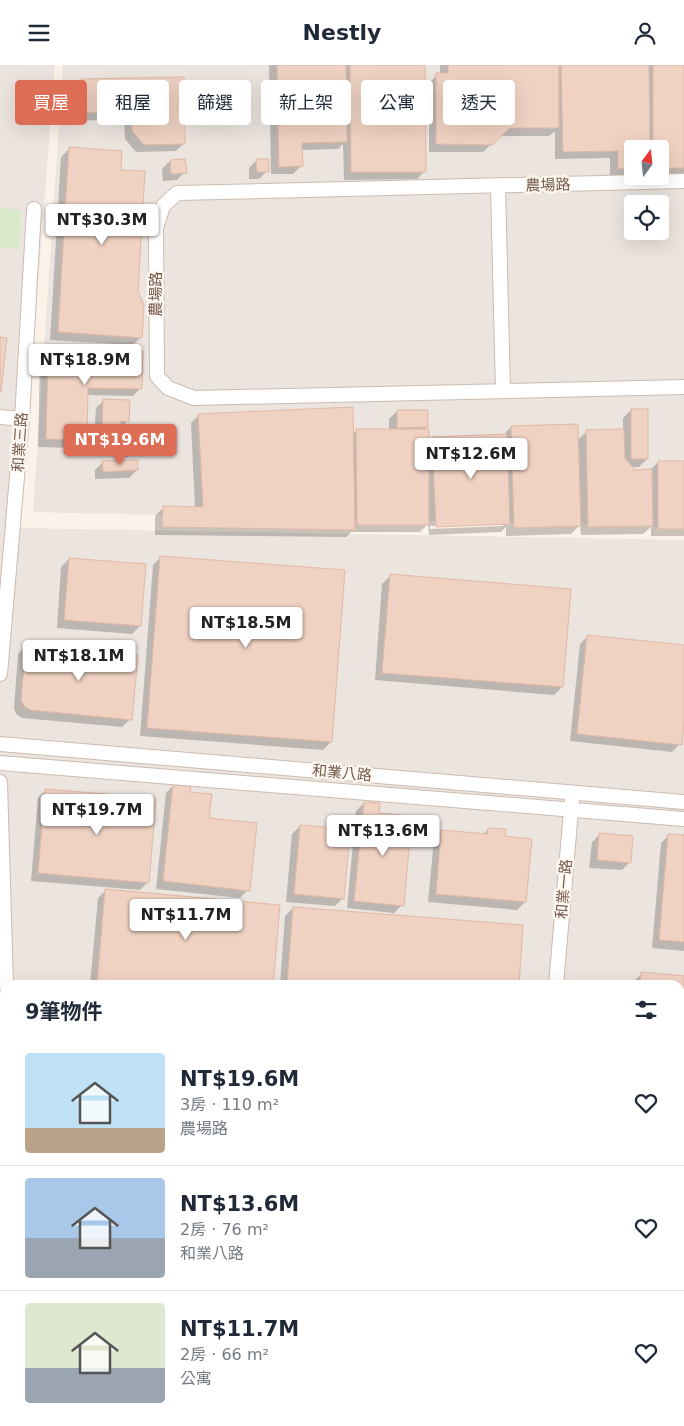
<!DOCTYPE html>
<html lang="zh-TW">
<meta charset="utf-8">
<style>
:root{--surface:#fff;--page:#f6f6f7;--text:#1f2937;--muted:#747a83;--line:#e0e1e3;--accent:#de6d56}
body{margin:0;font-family:"DejaVu Sans","Noto Sans TC",sans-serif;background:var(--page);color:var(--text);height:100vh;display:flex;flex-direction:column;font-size:19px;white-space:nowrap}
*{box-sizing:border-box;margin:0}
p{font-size:16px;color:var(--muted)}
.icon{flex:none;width:28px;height:28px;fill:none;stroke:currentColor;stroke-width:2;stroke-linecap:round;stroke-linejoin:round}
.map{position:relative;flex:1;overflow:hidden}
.drawer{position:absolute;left:0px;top:915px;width:685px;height:446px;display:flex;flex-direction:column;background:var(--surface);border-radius:15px 15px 0 0;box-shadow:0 5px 20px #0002}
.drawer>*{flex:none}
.hud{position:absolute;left:15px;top:15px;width:655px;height:45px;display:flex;gap:10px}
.needle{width:32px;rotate:15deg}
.buttons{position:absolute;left:624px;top:75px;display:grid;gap:10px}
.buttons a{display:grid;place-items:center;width:45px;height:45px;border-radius:5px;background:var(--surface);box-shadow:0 5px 20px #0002;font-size:25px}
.price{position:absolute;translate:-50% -42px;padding:0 11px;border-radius:5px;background:#fff;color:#222;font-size:16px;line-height:32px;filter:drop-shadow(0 1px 2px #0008)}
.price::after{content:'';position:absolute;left:50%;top:30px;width:15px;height:11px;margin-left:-8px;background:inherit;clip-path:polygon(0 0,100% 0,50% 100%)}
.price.active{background:var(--accent);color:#fff}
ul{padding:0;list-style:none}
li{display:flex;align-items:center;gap:15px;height:125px;padding:0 25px}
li+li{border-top:1px solid var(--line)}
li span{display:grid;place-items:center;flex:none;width:140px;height:100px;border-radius:5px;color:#555}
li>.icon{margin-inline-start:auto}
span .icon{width:60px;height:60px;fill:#fffc;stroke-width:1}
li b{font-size:21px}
h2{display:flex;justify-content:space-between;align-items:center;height:60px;padding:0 25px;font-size:21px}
.pill{padding:0 18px;border-radius:5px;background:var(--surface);box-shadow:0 5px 20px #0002;font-size:18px;line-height:45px}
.pill.active{background:var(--accent);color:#fff}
header{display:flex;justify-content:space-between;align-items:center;height:65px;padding:0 25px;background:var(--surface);font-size:22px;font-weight:600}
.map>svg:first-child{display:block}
</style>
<header><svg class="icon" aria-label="menu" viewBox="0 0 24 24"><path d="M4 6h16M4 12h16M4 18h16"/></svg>Nestly<svg class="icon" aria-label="person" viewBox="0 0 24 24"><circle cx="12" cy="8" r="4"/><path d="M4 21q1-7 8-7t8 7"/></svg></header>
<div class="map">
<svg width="684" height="1361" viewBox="0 0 684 1361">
<rect width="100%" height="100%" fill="#fbf3e9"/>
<path fill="#ebe4df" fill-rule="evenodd" d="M0,0H55L19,463L684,475V1361H0ZM5,920H680V1356H5Z
M63,0H684V462L33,447ZM632,84H660V111H632ZM632,139H660V166H632Z"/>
<path fill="#d7e9c8" d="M0,143L21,145L19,184L0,182Z"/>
<path fill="#0003" fill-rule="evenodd" d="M269,0H424L425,106L417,114L344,115L343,79L338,84L301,85V101L293,109H271Z
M440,0H684V107L680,111H660V84H632V110L610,111V93L555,94V66L549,71H500L483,87H429V18L437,10H440Z
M82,16L184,78L176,86L136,87L125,74L124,54L75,56L74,24Z
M69,84L120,106L141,272L133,280L50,275L61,92Z
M257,95L267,106L259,114H249V103Z
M170,96L185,107L177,115L163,116L162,104Z
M48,285L141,323L133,331L87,330L86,375L78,383L38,382L40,293Z
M104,335L128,356L112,370H108L104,374L94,373L96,343Z
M631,345L647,394L639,402H631L634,406H649L658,397H684V471H651V462L643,469L581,470L580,460L571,469L506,471V462L501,467L429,470L428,459L420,467H351L346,472L155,470V451L163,443H195L191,358L199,350L352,370L357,365H389V354L397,346L427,362L423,365L428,378L433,373L503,370L511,362L577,376L587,366L623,365V353ZM503,458V461L430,464V461Z
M115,371L146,379L128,392H117V386H107V379Z
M103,397L137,405L129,413L95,414V405Z
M161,492L344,506L331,677L323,685L140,671L153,500Z
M69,494L140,561L132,569L57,563L61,502Z
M390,511L562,622L554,630L375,615L382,519Z
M588,571L684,582V645L680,679L672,687L570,676L580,579Z
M26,581L130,654L122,662L22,653L16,649L14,643L18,589Z
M174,720L189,728L208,754L248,825L240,833L156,824L166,728Z
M46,725L148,817L140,825L31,816L38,733Z
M364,738L377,749L402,840L394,848L347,843L356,746Z
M300,761L343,833L335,841L286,837L292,769Z
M488,764L504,773L525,837L517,845L428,837L434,774L442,766L483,770Z
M600,769L630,797L622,805L589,803L592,777Z
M669,770L684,772V886L652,883L661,778Z
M106,825L272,920H90L98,833Z
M293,843L517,920H280L285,851Z
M642,908L684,912V1231L680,1230V920H633L634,916Z
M680,1242L684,1243V1361H638V1356H680Z"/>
<path fill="#efd2c2" stroke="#e1b8a4" d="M277,0H346L347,77L302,78L303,101L279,102Z
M350,0H425L426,107H351Z
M448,0H559V63H510L492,80L436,79V8H448Z
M561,0H649L650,84H632V103L618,104V86L563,87Z
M653,0H684V103H660V84H653Z
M184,12L185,79L144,80L132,66V47L82,48L81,14Z
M69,82L122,86L121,105L145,106L138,226L144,240L142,273L58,267Z
M185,94L187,108L171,109L170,95Z
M256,94H269V107H257Z
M0,272L7,273L1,327H0Z
M48,284L143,286L142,324L88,323L87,375L46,374Z
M103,334L130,335L129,357L121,356V363L114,362L113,366H102Z
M353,342L355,465L162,462L163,441L203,442L198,349Z
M631,344H648V394H631Z
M397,345H428V362L397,363Z
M578,359L581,461L514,463L511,361Z
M356,364H429V460H357Z
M624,364L625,393L635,405L652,404L653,461L588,462L586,365Z
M115,369H148V379H138V385H125V379H115Z
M507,369L510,459L436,462L432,372Z
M138,395V405L103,407L102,396Z
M658,396H684V464H658Z
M160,491L345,505L332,677L147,663Z
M69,493L146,499L141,561L64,555Z
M390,509L571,524L563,622L382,608Z
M587,570L684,580V657L682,680L577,669Z
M26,579L138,590L132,655L30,645L24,641L21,635Z
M173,718L191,720L190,727L212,729L209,753L257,758L250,826L163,816Z
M45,724L156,733L149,818L38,808Z
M364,737L380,738L379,748L412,751L404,841L354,836Z
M300,760L350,764L344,834L294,829Z
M488,763L506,764L505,771L532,774L526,837L436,829L441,765L487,769Z
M599,768L633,771L631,798L597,795Z
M668,769L684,770V877L659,875Z
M105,824L280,840L273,920H97Z
M293,842L523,860L519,920H287Z
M641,907L684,911V1222H680V920H640Z
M680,1241H684V1361H644L645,1356H680Z
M88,1358L124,1361H87Z"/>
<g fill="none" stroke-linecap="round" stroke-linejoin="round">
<g stroke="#cdbbb0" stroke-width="16">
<path id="minor" d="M684,116L177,128L163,141L156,163L157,311L168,323L194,333L684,322
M498,121L503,326
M0,352L22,354
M0,609L22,354L34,144
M0,679L684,737
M0,698L684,754
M0,717L6,920
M556,920L572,734
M0,1127L5,1128
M0,1260L5,1198
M518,1361L519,1356"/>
</g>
<use href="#minor" stroke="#fff" stroke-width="14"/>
</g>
<g text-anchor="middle" stroke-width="4.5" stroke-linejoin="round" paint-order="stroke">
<g font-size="15" fill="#755a4e" stroke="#fef8f0">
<text transform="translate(548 120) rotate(-1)" y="5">農場路</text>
<text transform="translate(156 229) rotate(-90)" y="5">農場路</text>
<text transform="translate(20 377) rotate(-86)" y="5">和業三路</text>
<text transform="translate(342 708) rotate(5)" y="5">和業八路</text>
<text transform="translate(564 824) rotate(-85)" y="5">和業一路</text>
</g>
</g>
</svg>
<div class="buttons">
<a><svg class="needle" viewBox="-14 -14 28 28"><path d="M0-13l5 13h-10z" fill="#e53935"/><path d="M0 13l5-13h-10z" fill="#747a83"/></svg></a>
<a><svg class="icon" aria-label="locate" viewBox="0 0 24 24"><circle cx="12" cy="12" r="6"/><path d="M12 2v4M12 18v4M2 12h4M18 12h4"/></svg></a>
</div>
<b class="price" style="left:102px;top:181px">NT$30.3M</b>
<b class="price" style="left:85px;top:321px">NT$18.9M</b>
<b class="price active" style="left:120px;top:401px">NT$19.6M</b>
<b class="price" style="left:471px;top:415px">NT$12.6M</b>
<b class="price" style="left:246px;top:584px">NT$18.5M</b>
<b class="price" style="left:79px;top:617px">NT$18.1M</b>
<b class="price" style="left:97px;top:771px">NT$19.7M</b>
<b class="price" style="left:383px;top:792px">NT$13.6M</b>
<b class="price" style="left:186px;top:876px">NT$11.7M</b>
<div class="hud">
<a class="pill active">買屋</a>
<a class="pill">租屋</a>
<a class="pill">篩選</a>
<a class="pill">新上架</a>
<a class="pill">公寓</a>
<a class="pill">透天</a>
</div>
<section class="drawer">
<h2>9筆物件<svg class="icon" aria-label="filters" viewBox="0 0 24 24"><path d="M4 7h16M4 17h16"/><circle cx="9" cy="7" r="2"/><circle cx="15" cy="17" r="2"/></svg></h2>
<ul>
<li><span style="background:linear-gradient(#bfe0f5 75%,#b9a48a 0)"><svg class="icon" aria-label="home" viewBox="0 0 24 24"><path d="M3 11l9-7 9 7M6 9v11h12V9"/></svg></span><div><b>NT$19.6M</b><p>3房 · 110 m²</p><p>農場路</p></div><svg class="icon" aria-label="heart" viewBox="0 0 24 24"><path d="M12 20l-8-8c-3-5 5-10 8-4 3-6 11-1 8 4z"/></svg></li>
<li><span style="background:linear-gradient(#a9c7e8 60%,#9aa5b1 0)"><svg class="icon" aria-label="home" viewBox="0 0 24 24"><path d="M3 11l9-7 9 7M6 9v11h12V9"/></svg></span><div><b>NT$13.6M</b><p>2房 · 76 m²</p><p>和業八路</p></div><svg class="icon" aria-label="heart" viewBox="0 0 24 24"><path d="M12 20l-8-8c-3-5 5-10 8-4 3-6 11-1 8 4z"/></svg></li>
<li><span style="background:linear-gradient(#dfe7d0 65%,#9aa5b1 0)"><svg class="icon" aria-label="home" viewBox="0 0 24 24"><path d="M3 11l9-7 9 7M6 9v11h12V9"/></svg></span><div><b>NT$11.7M</b><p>2房 · 66 m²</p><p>公寓</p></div><svg class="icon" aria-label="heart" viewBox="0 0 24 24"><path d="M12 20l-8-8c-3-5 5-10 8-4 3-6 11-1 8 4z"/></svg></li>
</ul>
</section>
</div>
